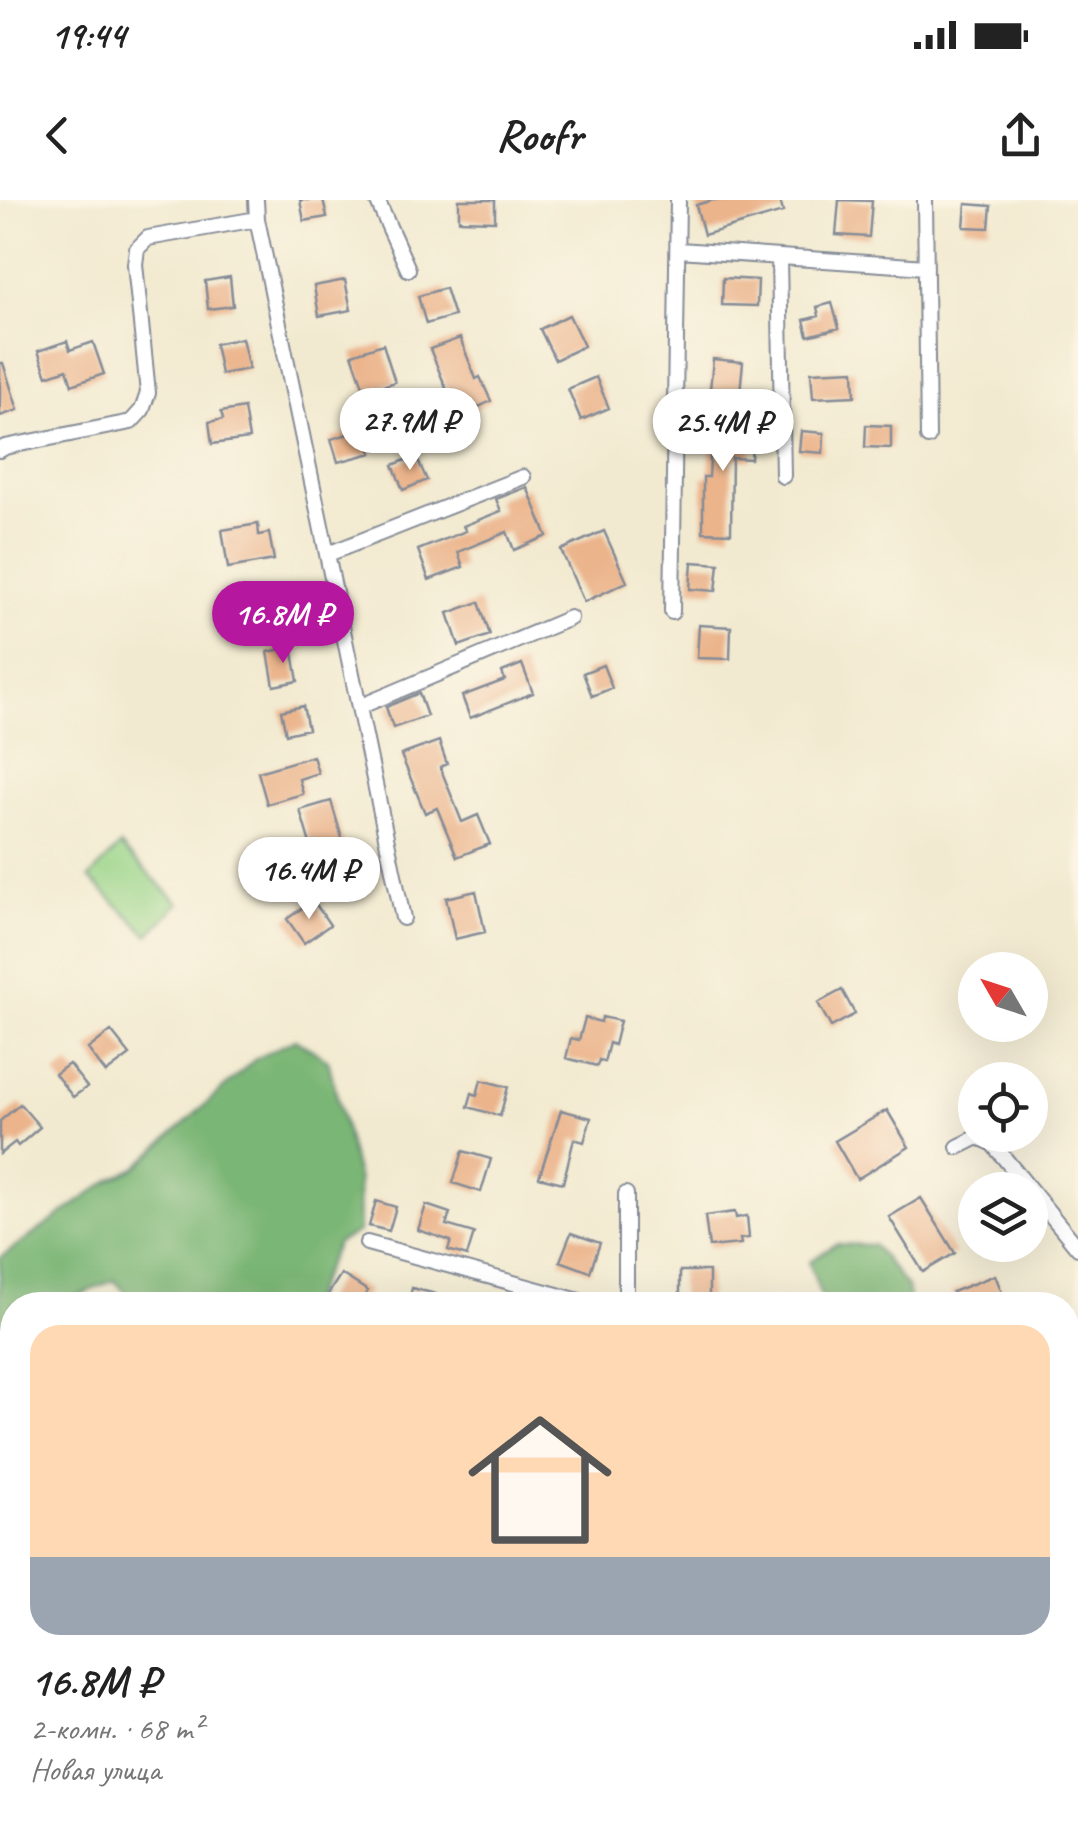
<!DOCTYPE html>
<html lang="ru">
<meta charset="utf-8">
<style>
:root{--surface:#fff;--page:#f2f2f2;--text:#222;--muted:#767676;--accent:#b5179e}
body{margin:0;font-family:Caveat,sans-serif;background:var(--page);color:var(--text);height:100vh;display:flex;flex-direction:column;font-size:38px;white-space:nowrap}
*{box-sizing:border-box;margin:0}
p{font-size:32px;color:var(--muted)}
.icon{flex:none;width:55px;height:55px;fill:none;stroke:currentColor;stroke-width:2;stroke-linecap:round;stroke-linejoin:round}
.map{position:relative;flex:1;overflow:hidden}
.panel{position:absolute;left:0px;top:1092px;width:1080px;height:552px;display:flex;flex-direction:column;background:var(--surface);border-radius:40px 40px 0 0;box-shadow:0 10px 40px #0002}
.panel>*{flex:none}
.needle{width:65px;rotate:309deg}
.fabs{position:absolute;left:958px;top:752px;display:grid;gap:20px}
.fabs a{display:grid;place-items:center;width:90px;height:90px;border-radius:50%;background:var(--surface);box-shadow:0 10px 40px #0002;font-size:50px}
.price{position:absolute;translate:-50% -85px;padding:0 22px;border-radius:35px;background:#fff;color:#222;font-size:32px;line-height:65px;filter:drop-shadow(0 2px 5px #0008)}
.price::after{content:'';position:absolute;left:50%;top:60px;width:30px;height:22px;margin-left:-15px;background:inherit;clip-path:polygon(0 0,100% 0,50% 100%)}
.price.on{background:var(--accent);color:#fff}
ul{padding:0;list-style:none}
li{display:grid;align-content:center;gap:20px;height:530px;padding:0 30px}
li span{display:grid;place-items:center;height:310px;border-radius:30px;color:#555}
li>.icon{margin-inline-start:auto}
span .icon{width:180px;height:180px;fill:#fffc;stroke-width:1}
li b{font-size:42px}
.status{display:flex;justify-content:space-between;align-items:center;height:70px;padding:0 50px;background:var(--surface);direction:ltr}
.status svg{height:28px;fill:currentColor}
header{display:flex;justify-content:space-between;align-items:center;height:130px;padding:0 30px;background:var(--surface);font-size:45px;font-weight:600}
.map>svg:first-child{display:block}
</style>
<div class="status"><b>19:44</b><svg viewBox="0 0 49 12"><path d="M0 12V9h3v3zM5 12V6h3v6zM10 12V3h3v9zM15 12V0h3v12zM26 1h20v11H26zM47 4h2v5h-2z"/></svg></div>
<header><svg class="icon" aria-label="back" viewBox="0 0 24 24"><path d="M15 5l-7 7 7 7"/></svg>Roofr<svg class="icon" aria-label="share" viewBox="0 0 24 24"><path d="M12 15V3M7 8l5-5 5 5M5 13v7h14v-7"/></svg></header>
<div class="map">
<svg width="1078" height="1643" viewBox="0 0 1078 1643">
<rect width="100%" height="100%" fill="#fcf5e5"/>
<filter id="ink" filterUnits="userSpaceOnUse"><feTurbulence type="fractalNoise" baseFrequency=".01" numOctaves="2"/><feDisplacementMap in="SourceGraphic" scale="20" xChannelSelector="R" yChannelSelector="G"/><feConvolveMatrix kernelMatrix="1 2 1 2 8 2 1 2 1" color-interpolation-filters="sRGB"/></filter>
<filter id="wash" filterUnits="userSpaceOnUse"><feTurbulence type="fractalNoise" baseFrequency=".0048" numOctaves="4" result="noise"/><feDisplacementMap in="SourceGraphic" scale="40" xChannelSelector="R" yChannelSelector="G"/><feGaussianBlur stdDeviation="2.25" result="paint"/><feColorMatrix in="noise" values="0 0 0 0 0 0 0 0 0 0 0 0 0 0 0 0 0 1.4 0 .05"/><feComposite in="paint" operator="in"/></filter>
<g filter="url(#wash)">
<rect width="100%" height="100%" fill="#f2ead0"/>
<path fill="#99d488" stroke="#5a8273" stroke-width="2.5" d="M120,646L179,703L149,735L89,678Z"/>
<path fill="#7ab674" stroke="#4a7269" stroke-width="2.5" d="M295,839L328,860L358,981L359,1032L337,1043L309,1105H132L134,1102L114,1080L58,1105H12V1127L0,1133V1058L110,980L136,968L254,860Z
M836,1044L873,1045L907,1087L910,1105H828L820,1094L809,1062Z
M1068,1421L1078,1434V1549L1068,1563Z
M724,1632L833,1633L834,1643H723Z"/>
<g id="blocks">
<path fill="#ebb48b" d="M300,0H323L327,17L304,21Z
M459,0H495V21L459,20Z
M713,0H780L783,12L704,35L696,5Z
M839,0L872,1L869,37L836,35Z
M966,4L991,6L989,28L964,27Z
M230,77L233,106L208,109L205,81Z
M723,78L758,80L757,106L722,105Z
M345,80L351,110L319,116L314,86Z
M445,88L454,116L426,124L418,96Z
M832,103L839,128L808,136L804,120L819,116L817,107Z
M569,115L584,146L555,160L540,129Z
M242,138L249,169L221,174L215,144Z
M460,138L476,179L480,177L491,201L458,217L430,149Z
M67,141L70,150L93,142L104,174L72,185L67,169L47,176L38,151Z
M383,144L395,182L365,192L352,154Z
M713,159L743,162L739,202L709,200Z
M0,163H3L18,210L0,216Z
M854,170L855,196L813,198L811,172Z
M596,177L609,208L581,220L568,189Z
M244,208L249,239L212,244L209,222L223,219L221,212Z
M712,224L753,226L751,259L732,258L731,333L703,332V277H709Z
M866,225L891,226V248L865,247Z
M365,229L372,253L338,262L331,239Z
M801,231L824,233L823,253L799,251Z
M416,256L427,280L403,290L393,265Z
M527,287L547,336L514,350L507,332L458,352L463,367L429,380L418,350L466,331L463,326L501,311L496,299Z
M258,324L259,335L269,333L274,360L228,368L222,330Z
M604,331L627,382L584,402L561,350Z
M692,362L719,364L716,391L690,389Z
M479,402L490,435L459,446L448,413Z
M699,425L731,427L730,459L697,458Z
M292,447L298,481L274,486L268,452Z
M522,464L533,493L470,518L462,496L505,480L502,472Z
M603,465L612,488L592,496L583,473Z
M419,493L427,516L393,528L386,507Z
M303,506L308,529L286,534L281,511Z
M439,541L447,564L440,567L462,622L478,615L490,644L457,657L437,608L425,613L401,555Z
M313,556L318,573L299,579L303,594L267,604L258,572Z
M331,601L344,645L313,654L300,610Z
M476,691L485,732L455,739L446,698Z
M313,700L330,725L304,743L287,719Z
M842,790L855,814L831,827L818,803Z
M602,817L620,821L614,845L609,843L604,862L599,860L597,866L566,858L571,838L579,840L585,818L601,822Z
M111,831L130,855L106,873L88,849Z
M69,864L87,887L73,897L55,874Z
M481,880L508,887L500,916L468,907L472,893L477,895Z
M20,904L40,927L18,946L15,942L0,954V921Z
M561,910L591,918L584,942L574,939L563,983L539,977Z
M887,910L909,947L857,979L835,941Z
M463,951L491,959L481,992L453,983Z
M921,998L955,1053L923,1072L889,1017Z
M376,1001L396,1007L389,1031L369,1026Z
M426,1005L450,1013L446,1025L474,1033L467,1056L448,1050L451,1041L418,1030Z
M735,1012L736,1018L747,1016L749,1038L740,1039L741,1044L709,1047L705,1016Z
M571,1033L600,1043L590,1072L560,1061Z
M680,1071H709V1102H680Z
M341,1074L368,1091L359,1105H321Z
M995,1075L1007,1105H957L952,1092Z
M412,1088L436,1094L434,1105H408Z
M0,1374L12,1388V1444L0,1431Z"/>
</g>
</g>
<g filter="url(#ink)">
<use href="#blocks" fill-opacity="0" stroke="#868c97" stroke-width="2.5"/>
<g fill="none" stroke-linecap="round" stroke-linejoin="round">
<g stroke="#868c97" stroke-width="18">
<path id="minor" d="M256,0L257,19L403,718
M377,0L408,69
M925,0L928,237
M679,50L926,67
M779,57L783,276
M0,250L5,247L131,222L142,210L148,193L135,64L137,49L148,38L257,19
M328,354L523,277
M672,412L678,0
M359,507L570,418
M958,947L978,937L992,943L1078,1048
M367,1043L594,1105
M626,1105V994
M0,1488L12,1499
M0,1564L12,1553
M180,1632L193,1643
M633,1632V1643
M956,1632L962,1643
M895,1643L920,1632"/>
</g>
<use href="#minor" stroke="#fff" stroke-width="14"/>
</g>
</g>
</svg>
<div class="fabs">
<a><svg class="needle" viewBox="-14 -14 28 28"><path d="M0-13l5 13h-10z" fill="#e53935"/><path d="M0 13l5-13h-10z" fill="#767676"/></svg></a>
<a><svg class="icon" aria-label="locate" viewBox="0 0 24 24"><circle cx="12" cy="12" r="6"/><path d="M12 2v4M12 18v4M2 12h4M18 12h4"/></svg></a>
<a><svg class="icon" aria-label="layers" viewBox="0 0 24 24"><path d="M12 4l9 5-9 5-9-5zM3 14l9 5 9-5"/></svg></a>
</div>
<b class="price" style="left:410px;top:273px">27.9M ₽</b>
<b class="price" style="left:723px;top:274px">25.4M ₽</b>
<b class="price on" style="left:283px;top:466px">16.8M ₽</b>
<b class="price" style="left:309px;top:722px">16.4M ₽</b>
<section class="panel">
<ul>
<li><span style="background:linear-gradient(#ffd9b3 75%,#9aa5b1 0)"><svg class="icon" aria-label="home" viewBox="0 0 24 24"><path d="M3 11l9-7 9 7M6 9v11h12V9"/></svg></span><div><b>16.8M ₽</b><p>2-комн. · 68 m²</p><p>Новая улица</p></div></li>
</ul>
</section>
</div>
